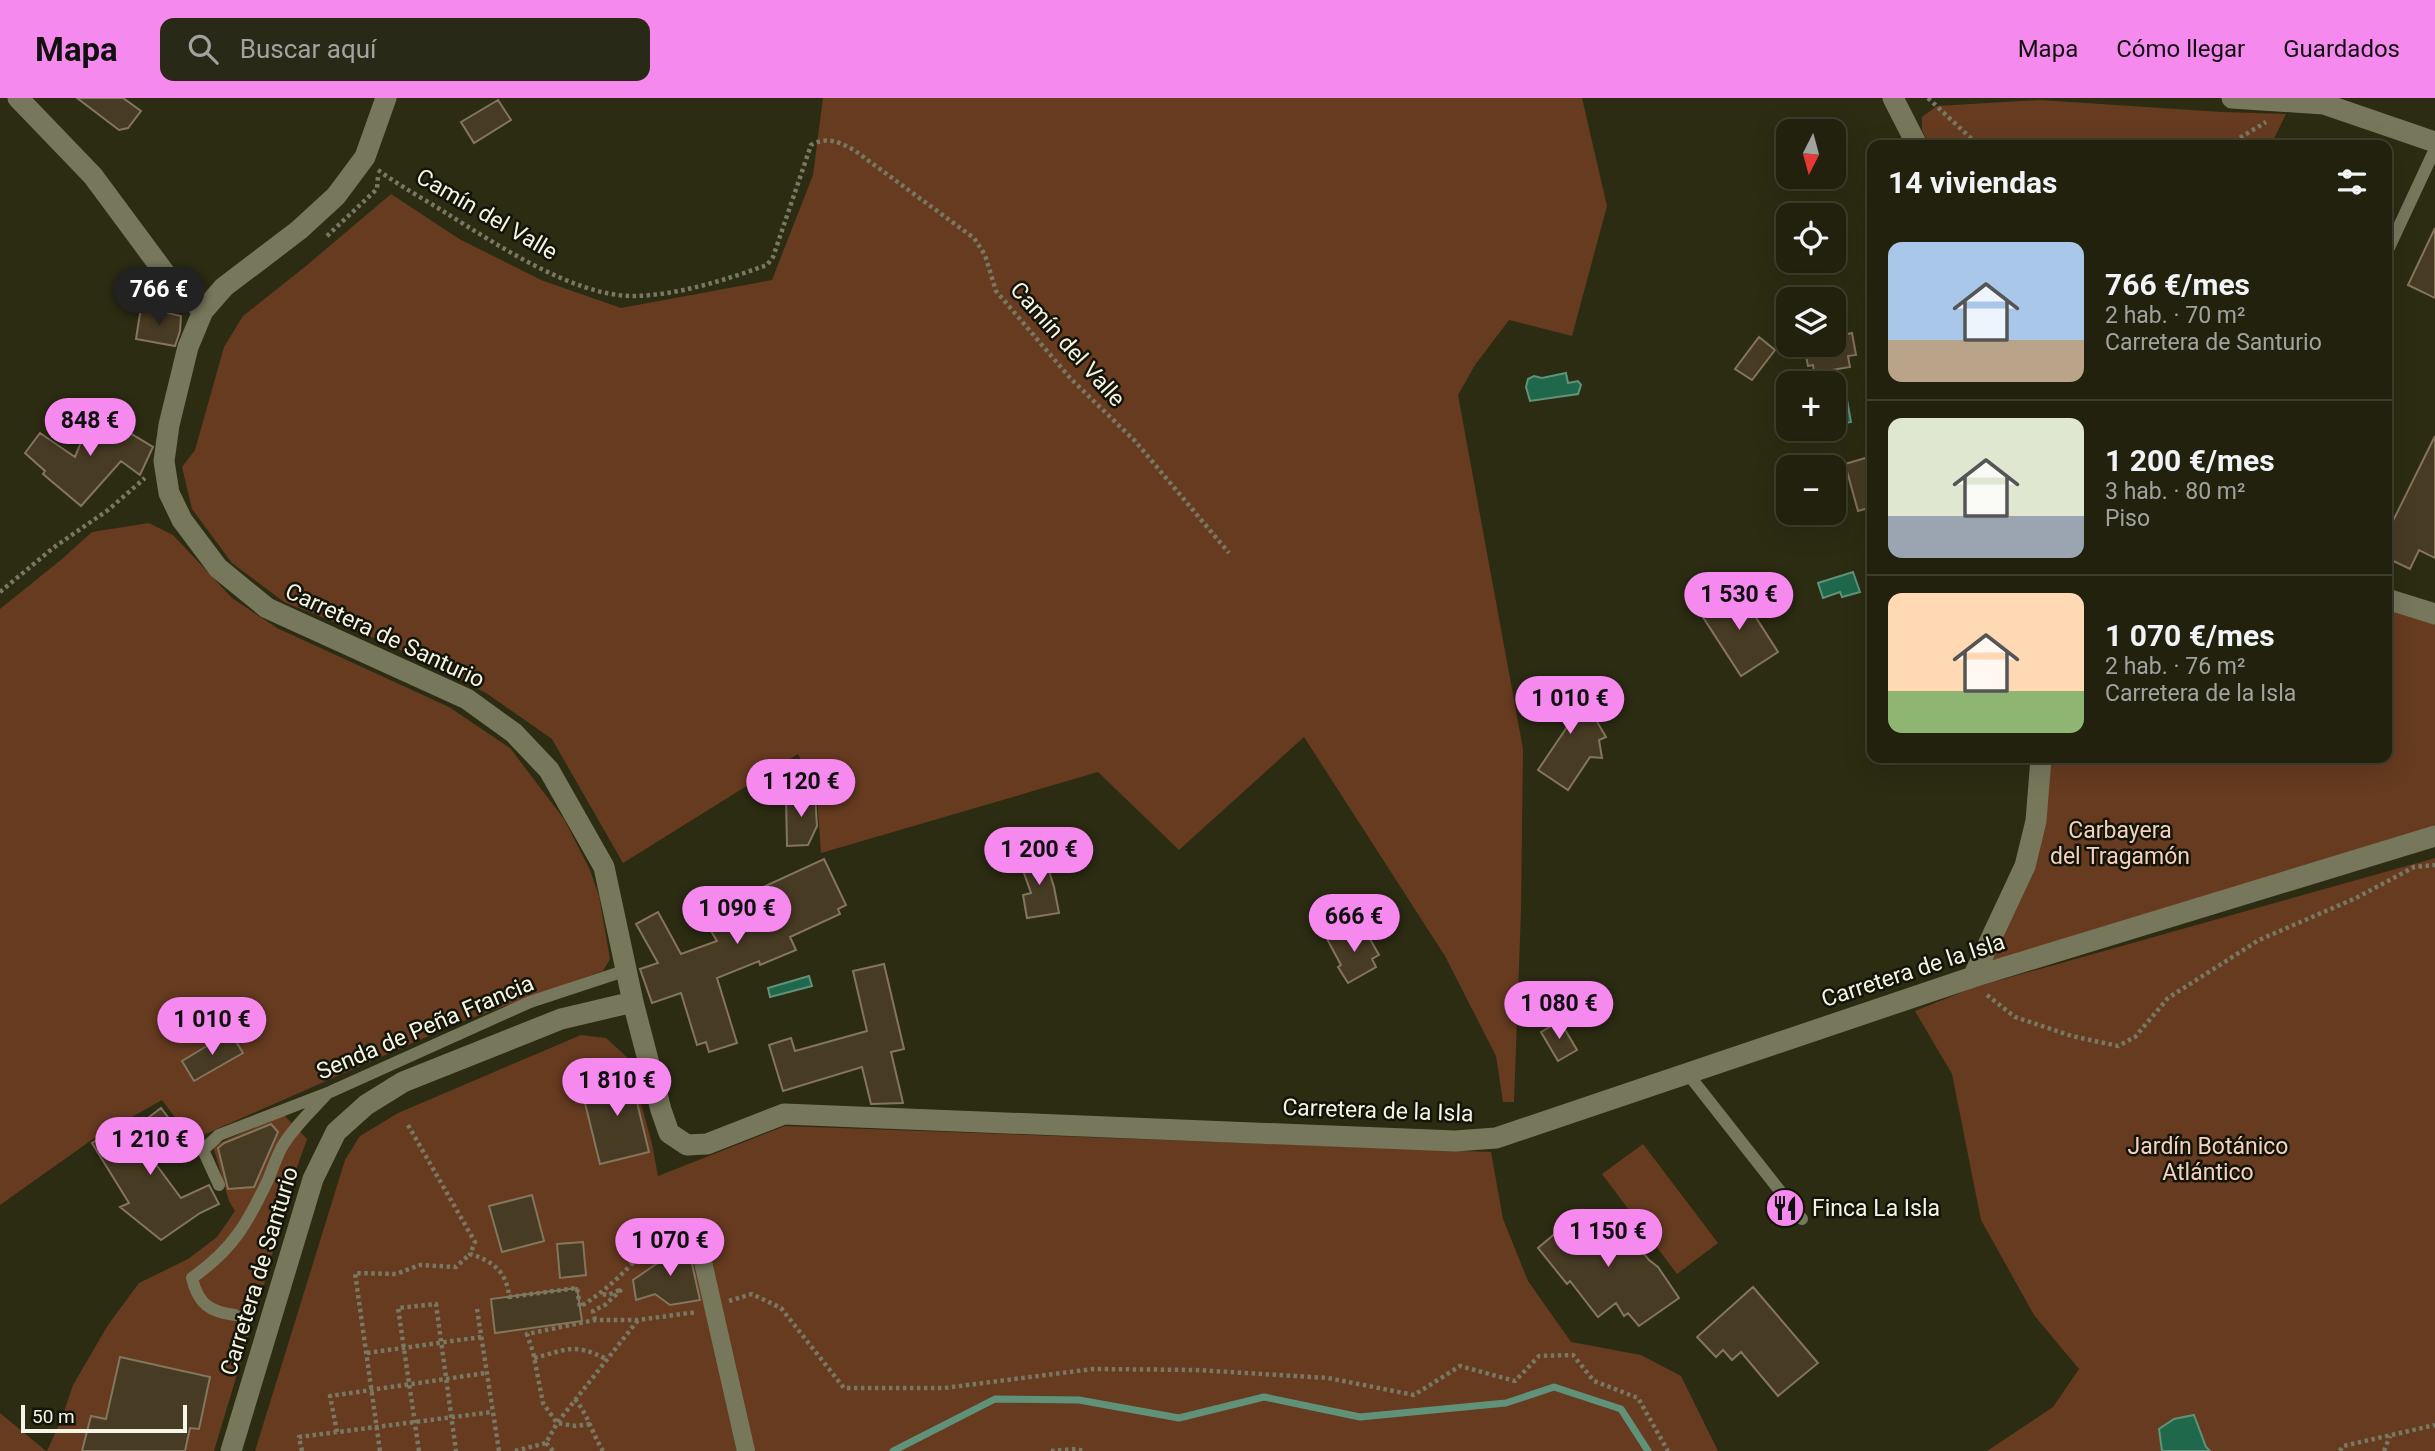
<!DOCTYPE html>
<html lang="es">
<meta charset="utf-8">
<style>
:root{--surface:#21210e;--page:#292917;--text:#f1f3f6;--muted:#a2a39e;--line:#3e3e2e;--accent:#f589ee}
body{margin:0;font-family:Roboto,sans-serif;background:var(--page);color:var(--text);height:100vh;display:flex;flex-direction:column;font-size:26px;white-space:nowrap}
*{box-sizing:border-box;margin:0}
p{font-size:23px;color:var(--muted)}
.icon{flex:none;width:38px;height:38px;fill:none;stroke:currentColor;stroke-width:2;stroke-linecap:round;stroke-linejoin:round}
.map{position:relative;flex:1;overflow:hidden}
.panel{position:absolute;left:1867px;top:42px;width:525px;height:623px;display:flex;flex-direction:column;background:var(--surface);border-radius:14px;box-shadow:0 7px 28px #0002,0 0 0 2px var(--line)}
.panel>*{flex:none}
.needle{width:46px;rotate:186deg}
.fabs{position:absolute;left:1776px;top:21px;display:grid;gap:14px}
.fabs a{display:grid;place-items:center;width:70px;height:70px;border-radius:14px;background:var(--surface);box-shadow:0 7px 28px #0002,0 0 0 2px var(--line);font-size:35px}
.scale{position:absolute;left:21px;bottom:18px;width:166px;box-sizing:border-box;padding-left:7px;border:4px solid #f5f5e6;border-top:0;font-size:19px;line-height:24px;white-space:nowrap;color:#f5f5e6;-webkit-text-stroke:5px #141409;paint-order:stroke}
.price{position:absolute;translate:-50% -60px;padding:0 16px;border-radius:24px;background:var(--accent);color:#111;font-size:23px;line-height:46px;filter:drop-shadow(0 2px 4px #0008)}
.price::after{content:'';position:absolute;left:50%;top:42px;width:21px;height:16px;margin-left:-10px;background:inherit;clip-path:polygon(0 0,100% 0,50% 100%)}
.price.selected{background:#222;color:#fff}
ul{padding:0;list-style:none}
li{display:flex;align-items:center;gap:21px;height:175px;padding:0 21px}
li+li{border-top:2px solid var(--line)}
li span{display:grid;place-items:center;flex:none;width:196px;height:140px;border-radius:14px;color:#555}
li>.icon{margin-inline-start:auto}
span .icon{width:84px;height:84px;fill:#fffc;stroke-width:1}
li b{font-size:30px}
h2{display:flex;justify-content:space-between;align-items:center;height:84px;padding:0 21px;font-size:30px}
header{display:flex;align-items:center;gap:42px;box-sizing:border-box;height:98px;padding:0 35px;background:var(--accent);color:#111}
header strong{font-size:33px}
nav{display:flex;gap:38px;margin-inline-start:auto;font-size:24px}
.search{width:490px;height:63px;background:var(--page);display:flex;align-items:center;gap:18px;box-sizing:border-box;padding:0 24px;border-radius:14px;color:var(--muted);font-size:26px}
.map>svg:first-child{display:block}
</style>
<header>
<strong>Mapa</strong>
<div class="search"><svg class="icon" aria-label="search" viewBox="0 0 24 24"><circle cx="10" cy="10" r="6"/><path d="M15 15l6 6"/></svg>Buscar aquí</div>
<nav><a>Mapa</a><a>Cómo llegar</a><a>Guardados</a></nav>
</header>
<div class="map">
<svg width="2435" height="1353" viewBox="0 0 2435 1353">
<rect width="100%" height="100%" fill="#2c2c13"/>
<path fill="#663b20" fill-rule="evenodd" d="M823,0H1582L1607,108L1572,238L1509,222L1475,267L1458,297L1523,651L1521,813L1514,1004H1503L1496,958L1445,858L1304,639L1179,752L1098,674L821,755L817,697L798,656L623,765L552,641L486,595L384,544L284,504L232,465L192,411L182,369L195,352L224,249L243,218L306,168L391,96L461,142L541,182L621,210L772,182L813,77Z
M2040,2L2222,14L2286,16L2271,47H1929L1922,32V19L1937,8Z
M149,425L173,437L232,500L277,530L449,609L510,650L564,721L590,772L599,798L610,861L603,873L458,925L192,1042L162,1002L93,1041L0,1107V511L62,461L92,434Z
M2387,501L2435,516V738L1973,879L2025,768L2041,660H2387Z
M2435,760V1353H2210L2206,1349L2160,1330L2162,1353H1987L2053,1309L2079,1271L2034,1217L1981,1122L1952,976L1915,913L1972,890Z
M581,937L606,940L629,961L652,1046L658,1078L785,1028L1491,1054L1503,1121L1528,1183L1571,1244L1641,1257L1681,1278L1718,1353H255L345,1062L360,1038L398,1015ZM532,1097L529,1147L502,1154L490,1108ZM582,1144L586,1176L560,1179L557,1147Z
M283,1016L307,1041L290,1089L266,1180L214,1353H47L62,1320L73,1287L108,1227L139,1185L188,1161L217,1139L235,1113L229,1103L213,1048Z
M1643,1046L1718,1145L1677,1176L1602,1076Z
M0,1315L46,1353H0Z"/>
<path fill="#20684b" stroke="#60927a" stroke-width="2" d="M1566,275L1568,285L1578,283L1581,287L1578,296L1530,303L1526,289L1528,281L1534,278L1542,280Z
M1847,302L1851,324L1834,327V304Z
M1853,474L1860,494L1842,499L1840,494L1823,500L1818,485Z
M809,878L812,888L770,899L768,890Z
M2194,1317L2206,1349L2210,1353H2162L2159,1331L2174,1321Z"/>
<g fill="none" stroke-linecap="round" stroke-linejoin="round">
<path stroke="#60927a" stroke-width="7" d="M893,1353L995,1301L1079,1302L1179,1320L1264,1299L1360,1319L1506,1305L1554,1289L1621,1311L1648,1353"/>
</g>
<path fill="#483b24" stroke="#84755d" stroke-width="2" d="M77,0H123L141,13L128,30L119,32Z
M498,2L511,22L474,45L461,24Z
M2435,130V200L2408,187Z
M141,209L181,218L180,233L175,248L136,241Z
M1852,235L1856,257L1848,258L1850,269L1814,275L1813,267L1808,268L1804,247H1834V239Z
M1759,239L1775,252L1752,282L1735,271Z
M92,317L101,322L105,320L153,349L140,377L121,363L81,408L43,376L45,373L25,355L40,335L75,359Z
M2435,338V460L2419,452L2410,471L2387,460V435Z
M1872,358V409L1858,413L1845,366Z
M1737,490L1778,554L1741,578L1699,513Z
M1551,579L1552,591H1569L1572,611L1586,605L1606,639L1599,642L1602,660L1590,659L1568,692L1538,672L1567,629L1549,600H1535L1534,580Z
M815,696L817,728L808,747L787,748L786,699Z
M1043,754L1054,789L1059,815L1027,820L1023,797L1031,795L1019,761Z
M824,761L846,807L838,811L840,816L790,839L796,852L760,867L759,863L717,880L737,945L709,954L706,944L697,947L681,895L652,905L640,871L658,865L636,826L658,814L681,856L717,843L705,823L745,800L744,798Z
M1346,831L1352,841L1366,834L1379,857L1372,861L1376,869L1348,885L1338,869L1341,867L1327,841Z
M884,866L904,951L891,954L903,1005L871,1006L862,969L783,993L769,947L791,940L795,953L867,933L853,873Z
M1560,923L1577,952L1558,963L1541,934Z
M230,934L243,955L194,983L182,963Z
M627,963L649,1054L600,1066L583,997L614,990L607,964Z
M161,1010L180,1035L149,1057L181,1100L209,1087L219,1106L200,1115L161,1142L120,1109L129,1105L92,1045L122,1027L127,1036Z
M271,1026L278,1034L254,1089L228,1091L218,1050L224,1045Z
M532,1097L544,1143L502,1154L489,1108Z
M1583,1112L1603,1136L1618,1123L1649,1162L1658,1169L1679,1200L1639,1228L1628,1215L1624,1218L1616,1205L1598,1219L1570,1183L1567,1186L1538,1150Z
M687,1143L700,1202L670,1207L655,1196L636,1202L633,1182L665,1160V1151Z
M583,1144L586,1177L560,1180L557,1146Z
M1753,1189L1818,1265L1778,1298L1741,1254L1732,1262L1723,1252L1716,1259L1697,1239Z
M577,1190L582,1223L495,1235L491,1201Z
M120,1259L210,1279L199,1331L190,1330L185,1353H82L91,1318L106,1321Z"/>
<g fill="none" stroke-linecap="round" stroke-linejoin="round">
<path stroke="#787863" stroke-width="4.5" stroke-dasharray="3.5 3.5" stroke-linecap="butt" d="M1928,0L1978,47
M2228,47L2266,24
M378,72C400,88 424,101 446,115C496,146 572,197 631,198C676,198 725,182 767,167L773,159L811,47C827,38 839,44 854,52L974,140L985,157L996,193L1071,281L1135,343L1229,455
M327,138L377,91L378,78
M0,494L53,450L108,412L145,380
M1987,897L2015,919L2072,938L2118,948L2135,939L2168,900L2259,842L2356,800L2414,769L2435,767
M408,1027L475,1144L470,1156C493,1163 507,1174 509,1199L577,1190L580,1209C608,1191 629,1171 650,1145
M729,1203L752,1196L781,1210L844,1290H944L1093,1271L1197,1272L1328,1280L1414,1297L1460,1268L1515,1283L1539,1258L1573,1257L1594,1283L1638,1300L1668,1353
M477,1211L499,1353
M595,1222L593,1213L605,1207L622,1191L608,1197L601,1196
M367,1255L481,1239
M534,1260C567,1252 573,1244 606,1261
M575,1301C588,1317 592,1335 603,1353
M590,1326L576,1328L557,1325L543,1305L533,1254L527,1236L595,1222H638L697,1214
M337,1334L330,1298L486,1275
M546,1345L553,1353
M302,1353L299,1339L492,1314
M380,1353L355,1175L396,1176L420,1167L456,1169L470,1156
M419,1353L398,1210L436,1206L456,1353
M515,1353L546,1345L557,1325L638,1222
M1051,1353L1076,1351L1085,1353
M2340,1353L2343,1348L2435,1327
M2384,1353L2390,1338"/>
<path stroke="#77775c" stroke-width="12" d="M2387,154L2435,51
M1688,976L1802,1121
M219,1087L203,1052L219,1037L330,994L530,904L627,872
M235,1217C210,1214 198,1206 192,1180C233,1151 247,1126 268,1082C273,1070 277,1057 283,1047C295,1028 311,1013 326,997"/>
<path stroke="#77775c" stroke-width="18" d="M696,1133L746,1353"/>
<path stroke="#77775c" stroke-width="21" d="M18,0L93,78L167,178L203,213
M386,0L365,59L336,98L299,132L224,189L203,213L188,249L169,327L164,363L169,395L182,422L218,470L267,510L467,601L514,635L549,672L604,769L633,904L661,1012L669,1035L687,1047L707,1046L784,1016L1455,1043L1496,1040L1973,879L2435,738
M1893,0L1917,47
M2232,0L2324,6L2435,44
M2387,501L2435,516
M1973,879L2025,768L2036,723L2041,660
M231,1353L313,1081L336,1034L366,1007L403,984L561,921L633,904"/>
</g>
<defs>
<g id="restaurant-disc" transform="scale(2.0125)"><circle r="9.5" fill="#f589ee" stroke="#141409"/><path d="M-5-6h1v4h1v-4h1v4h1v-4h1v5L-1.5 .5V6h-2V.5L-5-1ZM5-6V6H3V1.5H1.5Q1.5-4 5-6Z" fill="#111"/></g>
</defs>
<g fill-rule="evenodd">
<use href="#restaurant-disc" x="1785" y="1110"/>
</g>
<g text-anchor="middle" stroke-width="5" stroke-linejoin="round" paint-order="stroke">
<g font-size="23" fill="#f5f5e6" stroke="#141409">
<text transform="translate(487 116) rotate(30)" y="8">Camín del Valle</text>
<text transform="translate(1068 246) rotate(48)" y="8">Camín del Valle</text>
<text transform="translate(385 537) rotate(25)" y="8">Carretera de Santurio</text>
<text transform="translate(1913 872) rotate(-18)" y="8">Carretera de la Isla</text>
<text transform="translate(425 929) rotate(-23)" y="8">Senda de Peña Francia</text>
<text transform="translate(1378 1012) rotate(2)" y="8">Carretera de la Isla</text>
<text transform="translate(259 1173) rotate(-73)" y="8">Carretera de Santurio</text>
</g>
<g font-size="23" fill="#f4d2bf" stroke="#141409">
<text x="2120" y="740">Carbayera<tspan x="2120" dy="26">del Tragamón</tspan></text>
<text x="2208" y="1056">Jardín Botánico<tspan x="2208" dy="26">Atlántico</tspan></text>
</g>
<g font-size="23" fill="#f5f5e6" stroke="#141409" text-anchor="start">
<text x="1812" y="1118">Finca La Isla</text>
</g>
</g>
</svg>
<div class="fabs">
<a><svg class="needle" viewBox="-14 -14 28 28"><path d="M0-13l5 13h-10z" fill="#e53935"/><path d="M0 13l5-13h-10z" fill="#a2a39e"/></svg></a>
<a><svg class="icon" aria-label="locate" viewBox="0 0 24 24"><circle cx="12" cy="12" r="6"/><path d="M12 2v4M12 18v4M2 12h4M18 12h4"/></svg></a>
<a><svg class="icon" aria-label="layers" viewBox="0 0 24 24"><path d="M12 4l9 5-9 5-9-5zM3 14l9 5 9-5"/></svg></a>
<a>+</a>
<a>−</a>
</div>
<div class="scale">50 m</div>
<b class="price selected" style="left:159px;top:229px">766 €</b>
<b class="price" style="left:90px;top:360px">848 €</b>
<b class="price" style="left:1739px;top:534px">1 530 €</b>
<b class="price" style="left:1570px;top:638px">1 010 €</b>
<b class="price" style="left:801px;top:721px">1 120 €</b>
<b class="price" style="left:1039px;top:789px">1 200 €</b>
<b class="price" style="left:737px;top:848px">1 090 €</b>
<b class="price" style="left:1354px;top:856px">666 €</b>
<b class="price" style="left:1559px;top:943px">1 080 €</b>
<b class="price" style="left:212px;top:959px">1 010 €</b>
<b class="price" style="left:617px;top:1020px">1 810 €</b>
<b class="price" style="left:150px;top:1079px">1 210 €</b>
<b class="price" style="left:1608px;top:1171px">1 150 €</b>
<b class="price" style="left:670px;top:1180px">1 070 €</b>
<section class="panel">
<h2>14 viviendas<svg class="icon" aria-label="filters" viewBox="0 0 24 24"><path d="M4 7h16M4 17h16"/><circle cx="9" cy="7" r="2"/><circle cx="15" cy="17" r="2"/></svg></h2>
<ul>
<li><span style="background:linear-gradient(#a9c7e8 70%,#b9a48a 0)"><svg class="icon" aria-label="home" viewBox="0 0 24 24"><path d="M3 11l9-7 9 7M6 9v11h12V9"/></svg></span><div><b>766 €/mes</b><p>2 hab. · 70 m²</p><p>Carretera de Santurio</p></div></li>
<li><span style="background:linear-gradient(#dfe7d0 70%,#9aa5b1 0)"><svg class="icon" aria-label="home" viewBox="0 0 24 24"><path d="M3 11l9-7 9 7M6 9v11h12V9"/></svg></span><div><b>1 200 €/mes</b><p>3 hab. · 80 m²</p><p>Piso</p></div></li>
<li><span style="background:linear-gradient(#ffd9b3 70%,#8fb573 0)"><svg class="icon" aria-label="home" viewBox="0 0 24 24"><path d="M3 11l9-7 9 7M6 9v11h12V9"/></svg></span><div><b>1 070 €/mes</b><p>2 hab. · 76 m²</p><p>Carretera de la Isla</p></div></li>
</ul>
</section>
</div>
